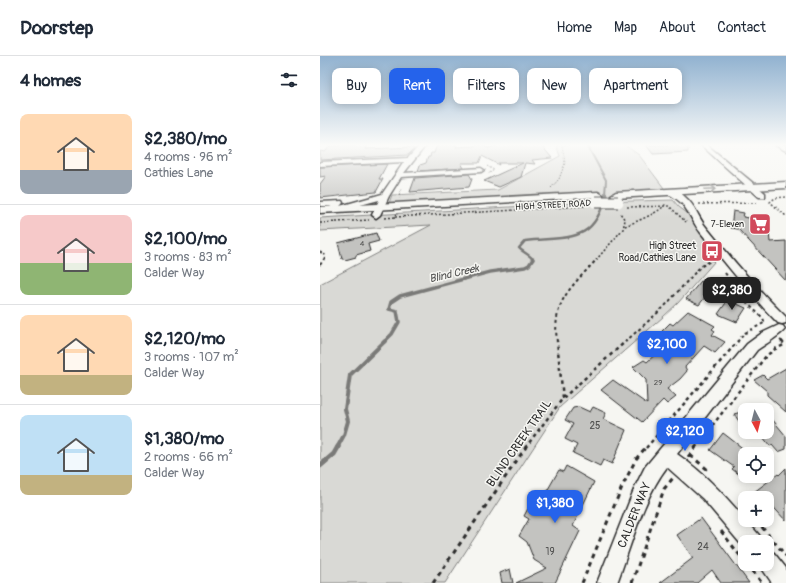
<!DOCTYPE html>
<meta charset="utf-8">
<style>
:root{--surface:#fff;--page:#f6f6f7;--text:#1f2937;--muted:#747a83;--line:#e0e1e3;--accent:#2563eb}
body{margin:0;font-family:Pangolin,sans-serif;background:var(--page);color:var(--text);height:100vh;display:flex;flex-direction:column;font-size:15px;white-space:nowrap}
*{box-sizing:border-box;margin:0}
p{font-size:13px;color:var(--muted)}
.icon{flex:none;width:22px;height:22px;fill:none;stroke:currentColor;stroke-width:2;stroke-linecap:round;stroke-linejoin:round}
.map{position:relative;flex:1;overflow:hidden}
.drawer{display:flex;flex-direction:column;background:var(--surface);width:320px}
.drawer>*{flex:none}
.top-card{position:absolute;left:12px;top:12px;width:380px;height:36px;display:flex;gap:8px}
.needle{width:26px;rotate:173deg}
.controls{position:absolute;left:418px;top:347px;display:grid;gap:8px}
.controls a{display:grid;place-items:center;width:36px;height:36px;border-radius:8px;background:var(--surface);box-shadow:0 2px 10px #0003;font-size:20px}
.price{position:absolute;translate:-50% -34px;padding:0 9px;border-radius:8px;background:var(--accent);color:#fff;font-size:13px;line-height:26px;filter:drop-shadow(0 1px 2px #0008)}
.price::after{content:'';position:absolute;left:50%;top:24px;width:12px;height:9px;margin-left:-6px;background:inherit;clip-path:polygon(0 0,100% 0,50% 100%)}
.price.active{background:#222;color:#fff}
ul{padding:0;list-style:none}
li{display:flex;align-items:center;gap:12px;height:100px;padding:0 20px}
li+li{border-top:1px solid var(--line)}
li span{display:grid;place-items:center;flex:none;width:112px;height:80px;border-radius:8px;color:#555}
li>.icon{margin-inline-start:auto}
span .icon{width:48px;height:48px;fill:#fffc;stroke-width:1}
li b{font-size:17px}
h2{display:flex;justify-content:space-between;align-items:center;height:48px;padding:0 20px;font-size:17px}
.chip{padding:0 14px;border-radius:8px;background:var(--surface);box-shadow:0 2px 10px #0003;font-size:14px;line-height:36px}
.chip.active{background:var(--accent);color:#fff}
header{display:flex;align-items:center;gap:24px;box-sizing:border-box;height:56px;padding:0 20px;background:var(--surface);border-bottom:1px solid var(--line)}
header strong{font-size:19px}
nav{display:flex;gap:22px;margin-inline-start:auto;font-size:14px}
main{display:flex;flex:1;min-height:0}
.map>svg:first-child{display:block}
</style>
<header>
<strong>Doorstep</strong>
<nav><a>Home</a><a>Map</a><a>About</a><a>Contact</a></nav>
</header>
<main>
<section class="drawer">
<h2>4 homes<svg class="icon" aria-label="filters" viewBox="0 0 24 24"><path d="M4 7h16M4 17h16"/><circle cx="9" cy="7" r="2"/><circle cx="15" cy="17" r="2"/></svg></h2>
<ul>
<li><span style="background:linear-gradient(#ffd9b3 70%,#9aa5b1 0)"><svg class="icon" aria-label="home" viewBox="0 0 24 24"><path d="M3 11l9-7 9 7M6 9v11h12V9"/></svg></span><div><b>$2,380/mo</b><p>4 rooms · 96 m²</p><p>Cathies Lane</p></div></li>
<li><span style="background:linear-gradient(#f6c9c9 60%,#8fb573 0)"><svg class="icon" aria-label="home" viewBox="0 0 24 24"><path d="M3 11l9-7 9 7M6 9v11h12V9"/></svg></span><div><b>$2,100/mo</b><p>3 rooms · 83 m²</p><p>Calder Way</p></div></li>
<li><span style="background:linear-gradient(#ffd9b3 75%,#c2b280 0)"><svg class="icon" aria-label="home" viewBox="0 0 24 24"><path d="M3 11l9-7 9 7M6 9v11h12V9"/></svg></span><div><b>$2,120/mo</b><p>3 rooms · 107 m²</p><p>Calder Way</p></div></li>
<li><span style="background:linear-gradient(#bfe0f5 75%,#c2b280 0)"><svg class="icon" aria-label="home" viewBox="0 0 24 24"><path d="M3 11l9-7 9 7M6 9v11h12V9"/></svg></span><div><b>$1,380/mo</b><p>2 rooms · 66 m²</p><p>Calder Way</p></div></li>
</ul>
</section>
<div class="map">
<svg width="466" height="527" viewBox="0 0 466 527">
<rect width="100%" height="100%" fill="#f6f6f2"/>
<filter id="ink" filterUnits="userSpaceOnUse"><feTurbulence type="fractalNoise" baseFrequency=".025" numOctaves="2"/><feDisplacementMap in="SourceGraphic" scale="8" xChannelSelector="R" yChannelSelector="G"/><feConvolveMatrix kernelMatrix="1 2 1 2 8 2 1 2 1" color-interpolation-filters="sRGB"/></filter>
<g filter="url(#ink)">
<path fill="#d9d9d5" stroke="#828280" d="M236,89H305L319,99L347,136L68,150L72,139L178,134L240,100Z
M353,144L359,151L375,163L402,197L358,247L343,261L240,351L125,527H0V228L111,169L0,175V162L275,146Z"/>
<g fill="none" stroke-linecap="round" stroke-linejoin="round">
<path stroke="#7a7a78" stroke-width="2" d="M267,89L286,124L285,139"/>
<path stroke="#7a7a78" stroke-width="2.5" d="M213,204C210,198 203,197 199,192L205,185C248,180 274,189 286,138"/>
<path stroke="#7a7a78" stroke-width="3.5" d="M64,286L72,278L79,266L77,255L69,253L71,246L80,240L170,216L205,211L209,209L213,203"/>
<path stroke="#7a7a78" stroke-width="4" d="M17,392L24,379L28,365L25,353L30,319L65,285"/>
<path stroke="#7a7a78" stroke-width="5.5" d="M0,410L14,398L18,391"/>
</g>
<path fill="#c3c3c0" stroke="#2b2b2b" d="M47,89L45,93L93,91V94L88,99L0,104V95L5,96L10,90Z
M117,89H137L136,91L166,89L165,91L169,92L178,89H221L232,102L212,104L215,108L205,107L201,121L179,131L164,125L203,107H178L179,109L162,100L159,107H141L144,112L98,115L100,109L106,107L108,101H110L111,97H114Z
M326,89H368V96L333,98Z
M67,108L59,123H63L56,136L0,142V128L6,120L0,121V111Z
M149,118L152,123L149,131L90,136L95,122Z
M413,155L424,157L423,161L448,165L450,186L466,185V225L418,173L411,172Z
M56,177L59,185L48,188L50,195L36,199V201L25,204L24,203H22L18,187Z
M381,225L394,231L398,226L408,230L396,245L386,240L379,249L366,243Z
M408,244L426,252L417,266L398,258Z
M368,255L395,270L392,273L395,275L392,279L405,286L395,297L384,290L365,311L367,315L360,323L347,333L356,341L347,348L343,344L322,366L281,334L293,324L327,348L326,324L313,311L324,304L327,306L353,282L342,275L350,267L353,269Z
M466,312V356L447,339V335L434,324L443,319L447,323Z
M259,351L270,356L273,351L286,357L283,363L306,374L292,408L283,404L280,410L253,397L257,389L245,383L253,368L245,364L253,352Z
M425,355V374L414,358Z
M447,357L466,380V393L458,396L452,389L450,390L439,376H447Z
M403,377L425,394V423L412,413L414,411L390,394Z
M246,410L274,426L253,470L260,475L235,527H196L227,512L214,504L207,486L199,480L209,463L204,460L212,445L219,449L239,414L243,416Z
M466,412V465L447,444V442H440L434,436L458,418L459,419Z
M381,462L429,527H401L392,514L377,527H340L373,502L357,479Z
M190,513L193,527H182L180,517Z"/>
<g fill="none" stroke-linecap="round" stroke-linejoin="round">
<g stroke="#2b2b2b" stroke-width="3">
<path id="minor" d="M100,89H106L84,117L161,112L164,114L161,116L81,121L69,140L60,159L56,162L52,159L59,144L18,155L10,150H0V146L22,145L23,147L20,150L62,138L84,106L0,110V106L88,102Z
M381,89H387L445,137V141H439Z
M348,134C354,133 361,137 365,141C375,149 378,161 386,171C411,202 437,233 466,261V267L462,268L458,267C430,239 406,208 381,177C369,162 368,147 348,138Z
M459,269L463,270L465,273C462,278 443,290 437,294L357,398C389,420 414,450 439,479L442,486H425V493L383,443L347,411C323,442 311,490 297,527H277L315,431L325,411L427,288L442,277Z
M447,494L454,497L466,512V527H452L439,508H447Z"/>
</g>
<g stroke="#2b2b2b" stroke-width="3">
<path id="major" d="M466,126V132L296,142L291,139L296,136Z
M278,136L283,139L281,141L0,157V151Z"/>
</g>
<g stroke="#2b2b2b" stroke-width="3">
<path id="highway" d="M455,89H466V95Z"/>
</g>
<path stroke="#2b2b2b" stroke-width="1" stroke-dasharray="1.5 1.5" stroke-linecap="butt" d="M167,110L174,114L168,118
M231,132L239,123L245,107L242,89
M79,139L81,133"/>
<path stroke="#2b2b2b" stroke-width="1.5" stroke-dasharray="2 2" stroke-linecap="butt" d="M79,138L80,142
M466,141L455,142L450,146L466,160
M379,148L437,147
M307,151L349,150L366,166
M75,161L266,150
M65,162L75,161L77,158
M0,167L49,164
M305,170C315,166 342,156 346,147
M0,196L5,199L4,204
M276,204L303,173L305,164L300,157"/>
<path stroke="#2b2b2b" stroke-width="2" stroke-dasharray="3 3" stroke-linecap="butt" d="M0,209L4,203
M405,217L428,248L443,262L445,268
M460,284L463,286
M237,286C232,244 251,232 277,203
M305,286L344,251L380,211L394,203
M417,286L425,277L444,267"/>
<path stroke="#2b2b2b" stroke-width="2.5" stroke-dasharray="3.5 3.5" stroke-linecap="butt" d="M461,285L466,289
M243,342L306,285
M205,392L243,342L237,285
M326,392L418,285
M375,392L446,300L455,293L464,289"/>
<path stroke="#2b2b2b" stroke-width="3" stroke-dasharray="4.5 4.5" stroke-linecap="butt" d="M370,399L388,414
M368,401L376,391
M419,446L425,452
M436,464L466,500
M401,475L425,506
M427,508L442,527
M113,527L206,391
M262,527L302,431L316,403L326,391
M312,527L344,433L353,422"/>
<use href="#minor" fill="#f6f6f2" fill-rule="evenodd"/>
<use href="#major" fill="#f6f6f2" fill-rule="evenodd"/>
<use href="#highway" fill="#f6f6f2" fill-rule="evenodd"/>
<g stroke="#2b2b2b" stroke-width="13" stroke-linecap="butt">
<path id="major-bridge" d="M275,146H298"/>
</g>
<use href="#major-bridge" stroke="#f6f6f2" stroke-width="11"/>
</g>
<defs><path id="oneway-shaft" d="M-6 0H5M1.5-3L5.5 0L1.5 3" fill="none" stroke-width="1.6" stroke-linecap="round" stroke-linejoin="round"/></defs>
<use stroke="#90908e" href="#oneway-shaft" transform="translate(390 133) rotate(-3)"/>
</g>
<linearGradient id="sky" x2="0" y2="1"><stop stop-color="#91b2d0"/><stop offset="0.55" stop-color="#fbfbf9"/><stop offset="1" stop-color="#fbfbf9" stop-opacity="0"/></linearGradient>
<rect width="466" height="162" fill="url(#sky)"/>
<defs>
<g id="supermarket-square" transform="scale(1.15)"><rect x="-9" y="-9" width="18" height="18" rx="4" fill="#d1495b" stroke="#f6f6f2"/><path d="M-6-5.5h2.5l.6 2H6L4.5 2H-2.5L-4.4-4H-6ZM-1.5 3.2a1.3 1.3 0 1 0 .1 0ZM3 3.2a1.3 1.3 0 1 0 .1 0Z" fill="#fff"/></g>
<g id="bus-square" transform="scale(1.15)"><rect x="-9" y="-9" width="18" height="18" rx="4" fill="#d1495b" stroke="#f6f6f2"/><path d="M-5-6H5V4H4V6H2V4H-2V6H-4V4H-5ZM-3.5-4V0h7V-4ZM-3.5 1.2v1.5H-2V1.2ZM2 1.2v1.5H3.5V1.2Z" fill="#fff"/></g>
</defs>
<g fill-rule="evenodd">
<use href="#supermarket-square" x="440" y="168"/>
<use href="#bus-square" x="392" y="195"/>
</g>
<g text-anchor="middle" stroke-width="3" stroke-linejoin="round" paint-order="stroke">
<g font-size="8" fill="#515150">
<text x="42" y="190">4</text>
<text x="338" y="329">29</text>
</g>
<g font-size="9" fill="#2b2b2b" stroke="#f6f6f2">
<text transform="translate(233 149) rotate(-3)" y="3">HIGH STREET ROAD</text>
</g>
<g font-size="9" fill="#2b2b2b" stroke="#f6f6f2" text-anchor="end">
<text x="424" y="171">7-Eleven</text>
</g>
<g font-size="10" fill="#2b2b2b" stroke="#f6f6f2" text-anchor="end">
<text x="376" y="193">High Street<tspan x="376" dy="12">Road/Cathies Lane</tspan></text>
</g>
<g font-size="10" fill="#515150">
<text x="275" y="373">25</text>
<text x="383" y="494">24</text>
<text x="230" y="499">19</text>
</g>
<g font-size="11" font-style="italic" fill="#525251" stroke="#f6f6f2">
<text transform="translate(134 217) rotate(-13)" y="4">Blind Creek</text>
</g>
<g font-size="12" fill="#2b2b2b" stroke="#f6f6f2">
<text transform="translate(199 387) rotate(-55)" y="4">BLIND CREEK TRAIL</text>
<text transform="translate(314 459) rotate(-68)" y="4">CALDER WAY</text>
</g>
</g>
</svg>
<div class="controls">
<a><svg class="needle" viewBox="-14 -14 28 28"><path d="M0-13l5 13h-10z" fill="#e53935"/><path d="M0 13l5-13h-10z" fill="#747a83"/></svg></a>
<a><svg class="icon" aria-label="locate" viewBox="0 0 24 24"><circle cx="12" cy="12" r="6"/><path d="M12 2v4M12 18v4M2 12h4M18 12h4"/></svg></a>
<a>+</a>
<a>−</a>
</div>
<b class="price active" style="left:412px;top:255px">$2,380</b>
<b class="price" style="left:347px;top:309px">$2,100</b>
<b class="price" style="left:365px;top:396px">$2,120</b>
<b class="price" style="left:235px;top:468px">$1,380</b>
<div class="top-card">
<a class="chip">Buy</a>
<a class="chip active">Rent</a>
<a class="chip">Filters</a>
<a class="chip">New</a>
<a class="chip">Apartment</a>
</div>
</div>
</main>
